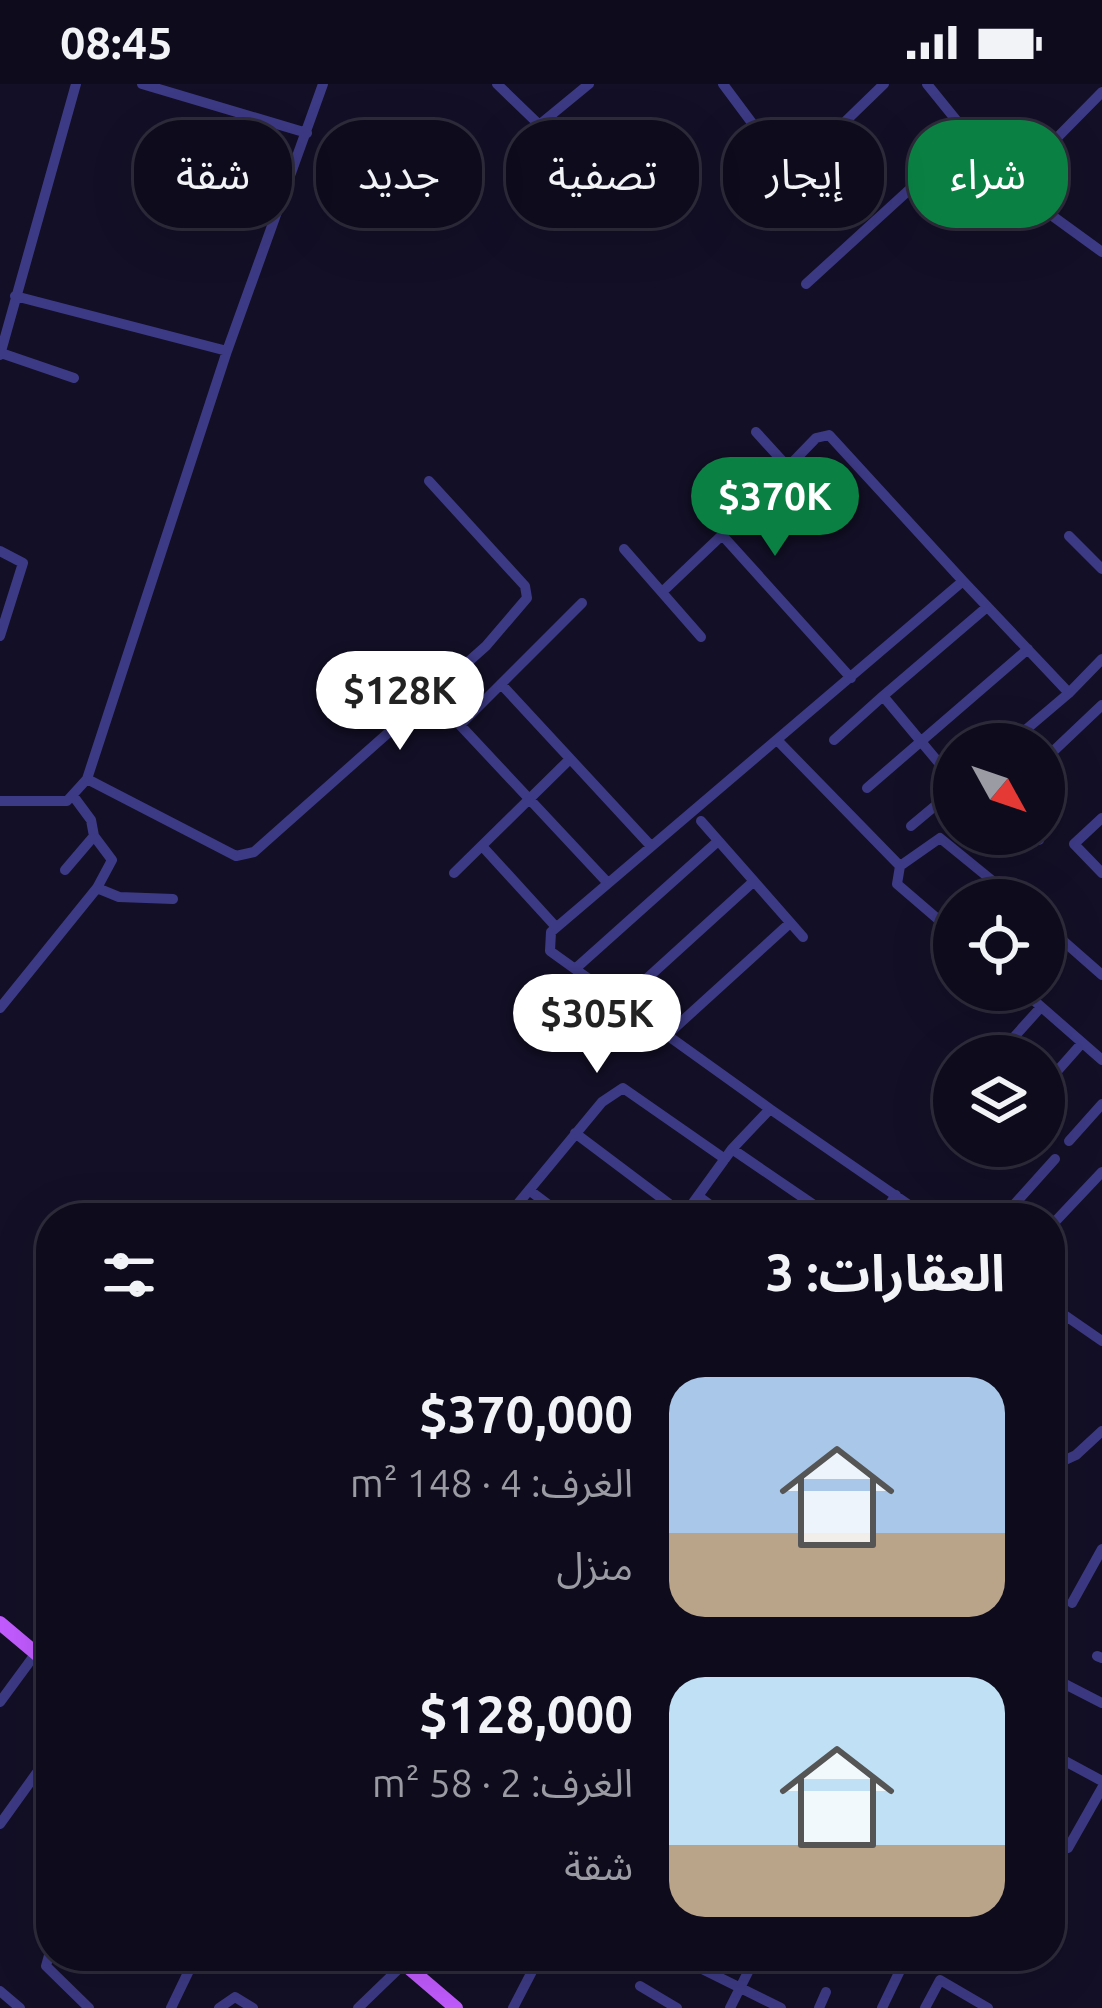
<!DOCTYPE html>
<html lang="ar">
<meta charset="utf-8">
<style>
:root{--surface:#0e0b1c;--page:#171425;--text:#f1f3f6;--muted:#9b9ba3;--line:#2e2b3b;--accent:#0b8043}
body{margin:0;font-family:Ubuntu,"Noto Sans Arabic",sans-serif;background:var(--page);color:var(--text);direction:rtl;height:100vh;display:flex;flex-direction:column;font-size:45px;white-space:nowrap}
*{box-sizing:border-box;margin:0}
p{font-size:39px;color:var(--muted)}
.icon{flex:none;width:66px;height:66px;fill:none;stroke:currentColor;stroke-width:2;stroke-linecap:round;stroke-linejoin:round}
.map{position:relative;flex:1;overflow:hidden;direction:ltr}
.panel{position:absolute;left:36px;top:1119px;width:1029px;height:768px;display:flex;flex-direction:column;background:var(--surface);border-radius:48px;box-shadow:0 12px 48px #0002,0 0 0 3px var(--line);direction:rtl}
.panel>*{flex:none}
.hud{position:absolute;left:36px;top:36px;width:1032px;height:108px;direction:rtl;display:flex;gap:24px}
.needle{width:78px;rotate:130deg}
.buttons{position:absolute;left:933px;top:639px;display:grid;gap:24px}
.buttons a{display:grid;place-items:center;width:132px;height:132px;border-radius:50%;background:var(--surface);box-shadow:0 12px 48px #0002,0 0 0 3px var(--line);font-size:60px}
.price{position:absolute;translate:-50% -102px;padding:0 27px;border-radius:42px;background:#fff;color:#222;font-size:39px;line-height:78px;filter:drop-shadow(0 3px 6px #0008)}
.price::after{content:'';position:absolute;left:50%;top:72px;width:36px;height:27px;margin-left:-18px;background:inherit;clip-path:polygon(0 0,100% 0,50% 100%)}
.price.on{background:var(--accent);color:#fff}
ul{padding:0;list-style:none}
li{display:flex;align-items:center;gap:36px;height:300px;padding:0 60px}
li span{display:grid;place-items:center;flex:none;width:336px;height:240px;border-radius:36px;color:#555}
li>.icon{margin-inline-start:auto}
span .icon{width:144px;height:144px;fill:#fffc;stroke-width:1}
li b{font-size:51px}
h2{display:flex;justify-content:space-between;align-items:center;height:144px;padding:0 60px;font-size:51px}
.chip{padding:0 42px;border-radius:48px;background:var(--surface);box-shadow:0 12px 48px #0002,0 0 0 3px var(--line);font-size:42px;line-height:108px}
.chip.on{background:var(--accent);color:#fff}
.status{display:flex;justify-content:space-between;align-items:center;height:84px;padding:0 60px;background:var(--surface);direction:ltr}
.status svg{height:33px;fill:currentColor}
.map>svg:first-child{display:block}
</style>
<div class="status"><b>08:45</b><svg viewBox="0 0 49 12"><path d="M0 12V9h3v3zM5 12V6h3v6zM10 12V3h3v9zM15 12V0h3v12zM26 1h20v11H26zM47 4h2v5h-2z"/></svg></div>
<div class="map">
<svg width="1102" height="1924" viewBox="0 0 1102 1924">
<rect width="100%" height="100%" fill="#130f26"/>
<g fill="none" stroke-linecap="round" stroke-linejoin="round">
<path stroke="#3d3a85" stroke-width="10" d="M142,0L307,49
M497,0L640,138L677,126L696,97L660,68L642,65L601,98
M723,0L790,90
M927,0L1007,99L1102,168
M539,41L589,0
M1039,72L1102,8
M758,122L884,0
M806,200L967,53
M15,212L227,267
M1,269L74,294
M0,271L76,0
M756,348L788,383
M1069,452L1102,485
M624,465L701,553
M0,467L23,479L0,552
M662,508L722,451
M582,519L460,641L606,797
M851,594L722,451L816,354L829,351L963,497
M501,600L650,761
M834,656L883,612
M779,658L900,782L897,800L954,849
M1009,660L1069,609
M1044,676L1102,621
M87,695L236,772L254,768L486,562L527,514L525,502L429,397
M954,697L883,612L987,523
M867,704L1028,565
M0,717H67L87,695L227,267L323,0
M1102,734L1074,760L1102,789
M701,737L803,853
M911,742L954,706
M1034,750L1039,756
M482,762L556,843
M900,782L940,754L1016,816
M65,786L94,752L91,736L74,713
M454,789L570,675
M97,804L119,813L173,815
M1044,840L1102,891
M575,885L717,758
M1022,906L1102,976
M621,918L753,798
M0,924L97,804L112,776L94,752
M668,950L790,839
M997,972L1041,923
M1044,1002L1082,959
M770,1025L550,867L551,848L963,497L1069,609L1102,575
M575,1049L684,1131
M1069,1057L1102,1020
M732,1065L833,1134
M529,1106L566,1134
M698,1112L728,1134
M506,1134L602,1018L623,1004L725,1075
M682,1134L732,1065L770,1025L928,1134
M880,1134L896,1111
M1002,1134L1055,1075
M1050,1143L1102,1088
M1050,1221L1102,1257
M1050,1252L1067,1233
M1050,1383L1076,1371L1102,1347
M1072,1519L1102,1465
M1097,1572L1102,1574
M1059,1597L1102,1619
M0,1618L36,1569
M1050,1669L1102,1697
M0,1740L51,1669
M1068,1764L1102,1704
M51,1864L46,1882L89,1924
M676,1872L781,1924
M640,1902L677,1924
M0,1907L20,1924
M171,1924L196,1872
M219,1924L235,1913L253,1924
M358,1924L412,1872
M513,1924L540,1872
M730,1924L756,1872
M819,1924L826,1908
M882,1924L907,1872
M925,1924L940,1896L988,1924"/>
<path stroke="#c25bff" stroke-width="14" d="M0,1539L51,1582
M395,1872L456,1924"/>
</g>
</svg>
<div class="buttons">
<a><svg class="needle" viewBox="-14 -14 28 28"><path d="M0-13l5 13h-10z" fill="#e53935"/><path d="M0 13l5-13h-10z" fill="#9b9ba3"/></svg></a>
<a><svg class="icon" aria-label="locate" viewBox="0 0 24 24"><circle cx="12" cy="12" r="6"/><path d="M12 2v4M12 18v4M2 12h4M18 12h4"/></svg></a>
<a><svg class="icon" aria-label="layers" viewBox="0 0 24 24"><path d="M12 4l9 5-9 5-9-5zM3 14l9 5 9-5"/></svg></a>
</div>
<b class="price on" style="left:775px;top:475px">$370K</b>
<b class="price" style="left:400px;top:669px">$128K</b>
<b class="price" style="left:597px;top:992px">$305K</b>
<div class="hud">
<a class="chip on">شراء</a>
<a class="chip">إيجار</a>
<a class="chip">تصفية</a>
<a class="chip">جديد</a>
<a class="chip">شقة</a>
</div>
<section class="panel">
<h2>العقارات: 3<svg class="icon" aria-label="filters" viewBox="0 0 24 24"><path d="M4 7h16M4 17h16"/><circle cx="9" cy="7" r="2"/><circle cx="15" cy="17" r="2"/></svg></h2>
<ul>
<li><span style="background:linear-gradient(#a9c7e8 65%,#b9a48a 0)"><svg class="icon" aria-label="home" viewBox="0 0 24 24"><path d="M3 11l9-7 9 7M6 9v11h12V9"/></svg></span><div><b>$370,000</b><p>الغرف: 4 · 148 m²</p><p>منزل</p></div></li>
<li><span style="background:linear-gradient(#bfe0f5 70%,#b9a48a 0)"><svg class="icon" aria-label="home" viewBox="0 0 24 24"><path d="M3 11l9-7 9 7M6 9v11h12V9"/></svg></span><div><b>$128,000</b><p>الغرف: 2 · 58 m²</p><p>شقة</p></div></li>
</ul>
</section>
</div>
